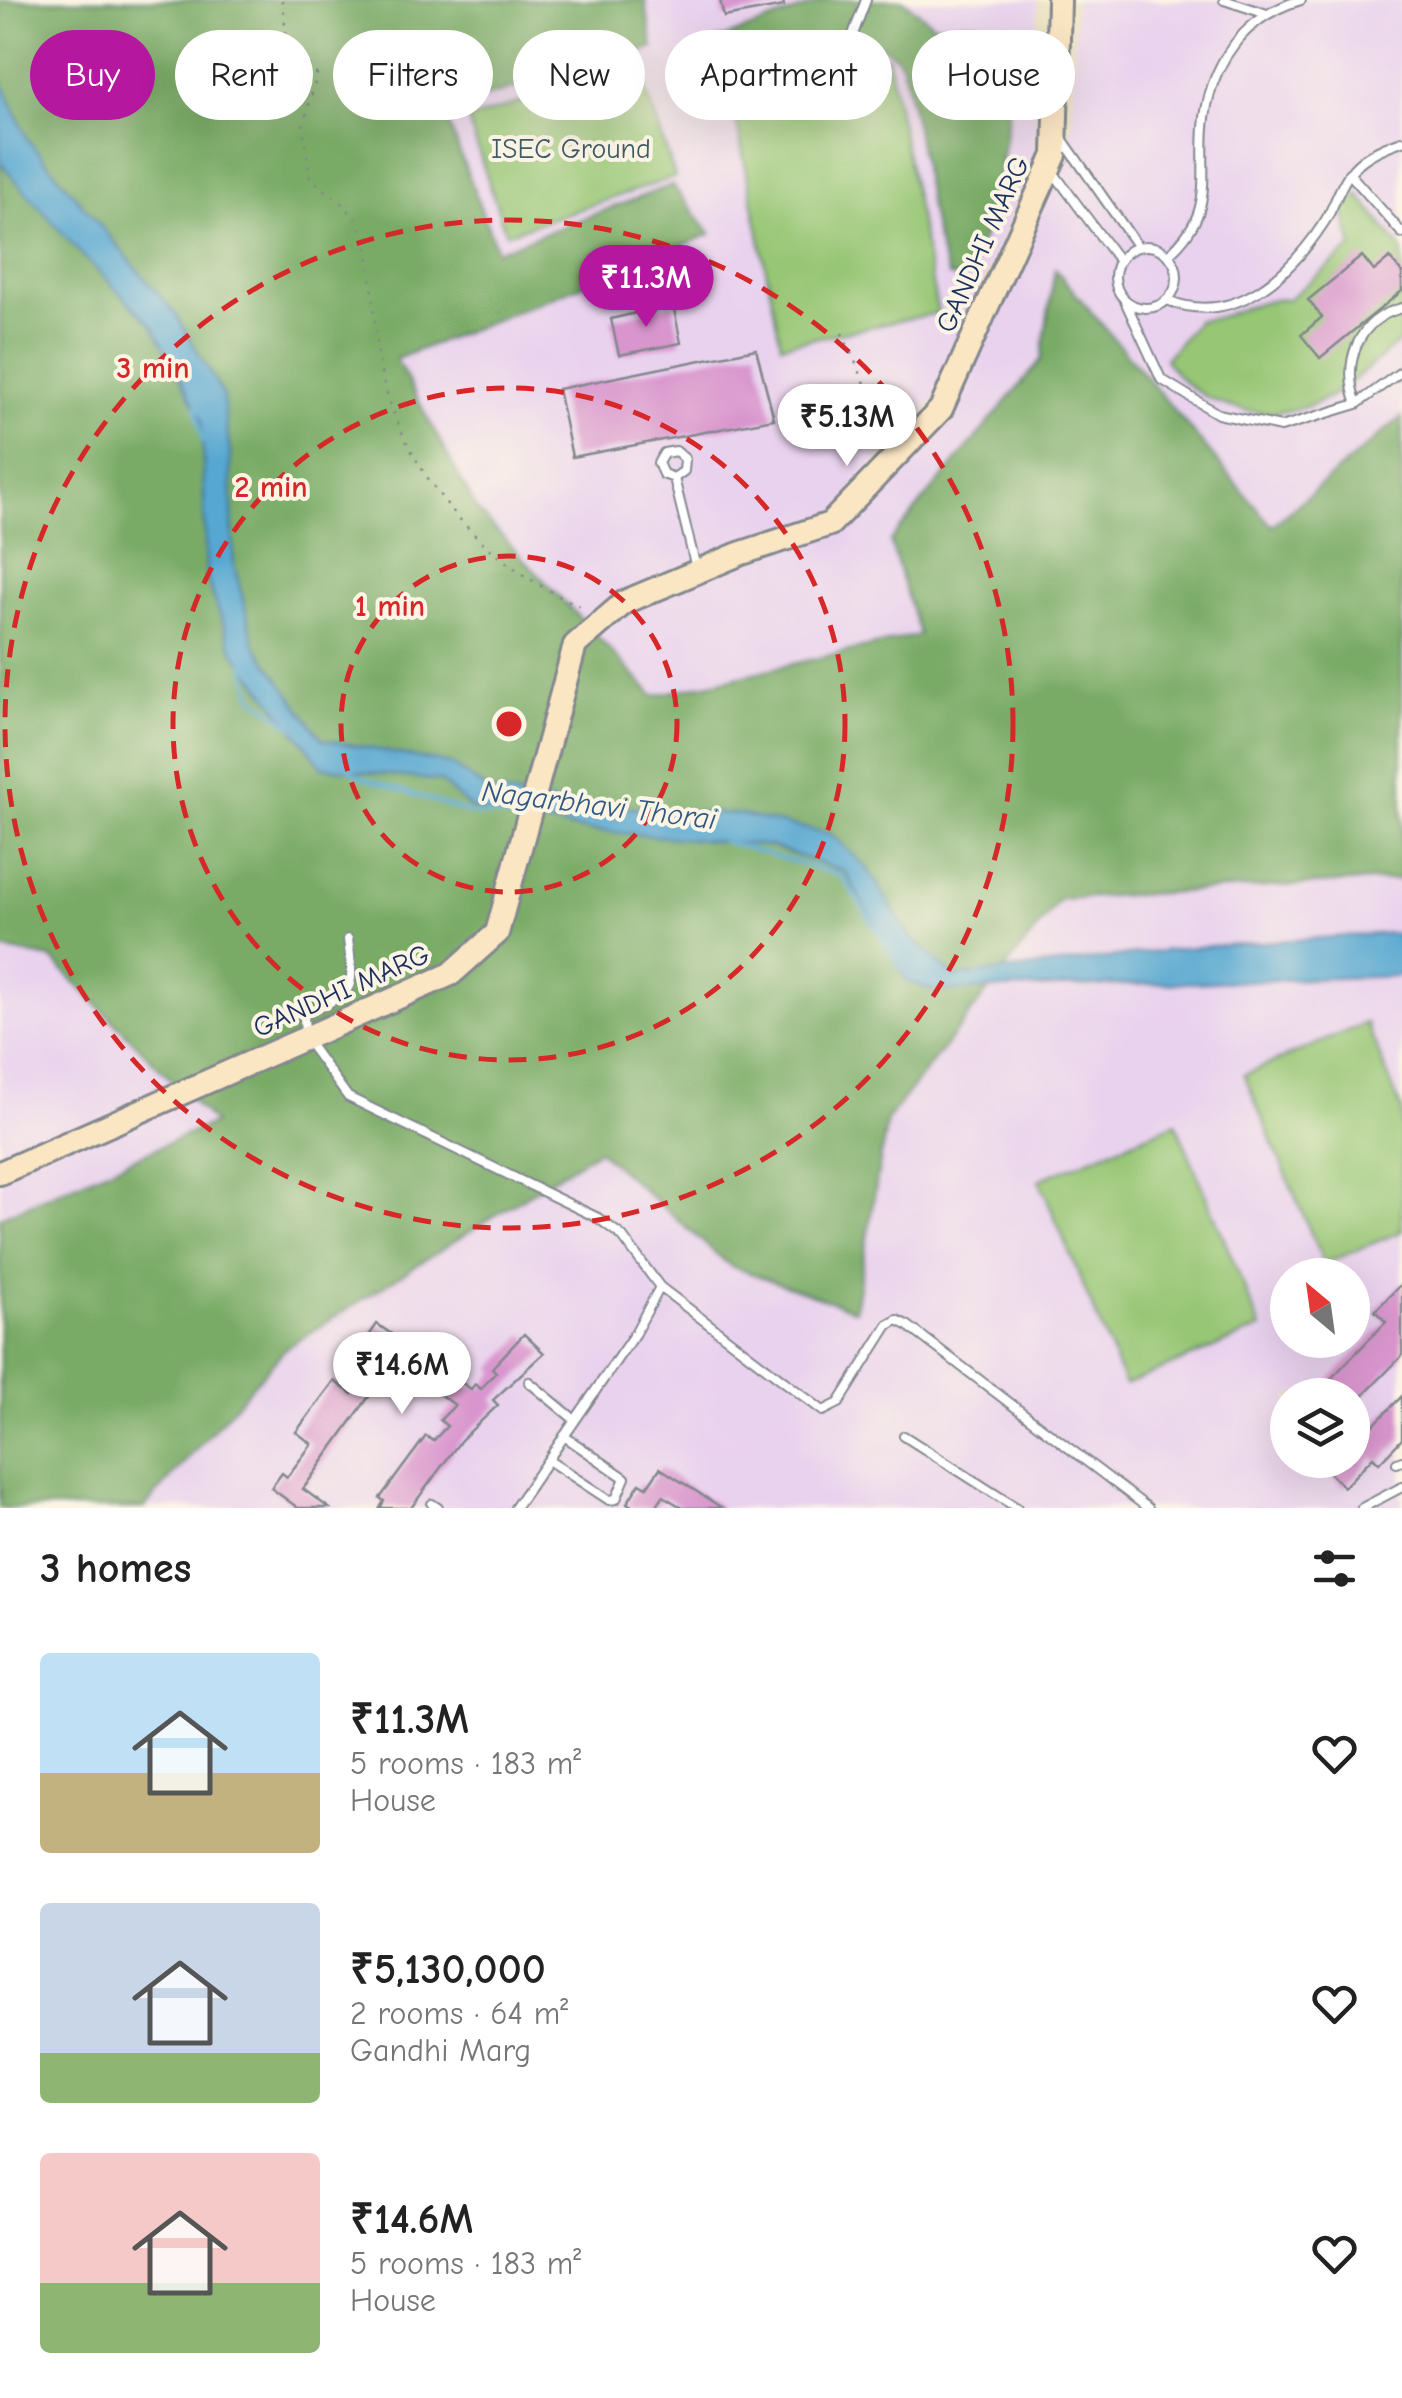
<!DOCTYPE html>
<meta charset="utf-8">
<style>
:root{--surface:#fff;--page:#f6f6f6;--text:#222;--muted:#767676;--accent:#b5179e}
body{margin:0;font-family:"Comic Neue",sans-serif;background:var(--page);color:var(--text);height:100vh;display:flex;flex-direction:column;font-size:38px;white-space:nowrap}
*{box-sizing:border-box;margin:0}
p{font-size:32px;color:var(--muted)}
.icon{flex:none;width:55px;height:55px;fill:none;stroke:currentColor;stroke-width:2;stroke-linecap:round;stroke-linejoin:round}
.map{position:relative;height:1508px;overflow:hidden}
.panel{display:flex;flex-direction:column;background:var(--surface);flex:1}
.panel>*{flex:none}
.guide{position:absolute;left:30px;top:30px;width:1342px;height:90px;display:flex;gap:20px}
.needle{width:65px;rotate:331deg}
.fabs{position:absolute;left:1270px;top:1258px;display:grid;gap:20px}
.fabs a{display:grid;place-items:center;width:100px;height:100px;border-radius:50%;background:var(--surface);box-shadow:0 10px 40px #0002;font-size:50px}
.price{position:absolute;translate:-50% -85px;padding:0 22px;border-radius:35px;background:#fff;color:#222;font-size:32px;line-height:65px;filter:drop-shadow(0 2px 5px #0008)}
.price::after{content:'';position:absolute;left:50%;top:60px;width:30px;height:22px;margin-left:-15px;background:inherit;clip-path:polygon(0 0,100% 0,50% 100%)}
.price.current{background:var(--accent);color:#fff}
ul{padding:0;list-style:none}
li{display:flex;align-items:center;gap:30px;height:250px;padding:0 40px}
li span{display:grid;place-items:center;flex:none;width:280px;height:200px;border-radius:10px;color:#555}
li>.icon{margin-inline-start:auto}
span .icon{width:120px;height:120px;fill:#fffc;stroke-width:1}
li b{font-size:42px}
h2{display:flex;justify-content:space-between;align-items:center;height:120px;padding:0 40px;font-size:42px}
.pill{padding:0 35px;border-radius:45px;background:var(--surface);box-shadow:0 10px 40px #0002;font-size:35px;line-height:90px}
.pill.current{background:var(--accent);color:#fff}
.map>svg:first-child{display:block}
</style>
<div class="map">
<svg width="1402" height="1508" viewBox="0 0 1402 1508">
<rect width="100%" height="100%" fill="#fcf5e5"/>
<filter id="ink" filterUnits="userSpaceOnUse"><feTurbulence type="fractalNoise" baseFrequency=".01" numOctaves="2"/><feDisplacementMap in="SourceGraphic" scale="20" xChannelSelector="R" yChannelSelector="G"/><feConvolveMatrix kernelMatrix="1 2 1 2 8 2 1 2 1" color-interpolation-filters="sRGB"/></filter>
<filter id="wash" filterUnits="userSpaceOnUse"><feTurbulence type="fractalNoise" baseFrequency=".0048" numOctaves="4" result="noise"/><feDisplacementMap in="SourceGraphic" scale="40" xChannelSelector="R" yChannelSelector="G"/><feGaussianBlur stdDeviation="2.25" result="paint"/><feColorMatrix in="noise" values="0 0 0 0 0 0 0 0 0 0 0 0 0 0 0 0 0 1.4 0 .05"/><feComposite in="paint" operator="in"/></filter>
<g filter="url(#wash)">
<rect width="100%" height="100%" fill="#ebe1be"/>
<path fill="#e9d2ee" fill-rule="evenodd" d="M0,0H1038L1035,158L934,401L854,485L872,501L952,416L1027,241L1072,126L1075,0H1402V1508H0ZM1288,1275H1352V1340H1288ZM1288,1395H1352V1460H1288Z"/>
<path fill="#97c675" stroke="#597a6a" stroke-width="2.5" d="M887,56L938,313L781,345L730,88Z
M637,63L675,177L506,234L468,120Z
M1359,195L1402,250V340C1376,360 1349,388 1319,402C1266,425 1197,409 1165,359L1198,320C1231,320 1257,295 1287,300L1353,247L1343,208Z
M1366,1023L1402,1110V1231L1324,1264L1244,1075Z
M1176,1123L1261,1328L1125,1385L1039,1180Z"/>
<path fill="#79ab66" stroke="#4a6d62" stroke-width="2.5" d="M0,0H645L653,48L443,109L497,251L672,185L711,234L396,359L477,510L654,696L919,635L890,541L1041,360L1055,269L1272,526L1402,417V879L1060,899L887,1120L855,1310L730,1266L598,1150L286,1348L144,1508H0V1217L214,1123L51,958L0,949Z
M826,0H903L935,25C957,24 986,17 1002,37C1026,67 990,252 963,278L949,276C925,220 925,156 909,97C907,86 905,68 899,60C894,54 881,45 874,43C824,32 738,92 697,48Z"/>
<path fill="#57a7d1" stroke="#396b98" stroke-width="2.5" d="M0,78L28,140L176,315L222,393L230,452L234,565L255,645L322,739L450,764L489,791L566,804L737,814L831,834L867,868L910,937L955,977L1184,948L1388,933L1402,934V976L935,991L908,982L845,872L770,846L576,829L470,808L440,781L323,767L233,651L206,576L202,419L153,326L79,252L0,162Z"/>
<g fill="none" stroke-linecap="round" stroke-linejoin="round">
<path stroke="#57a7d1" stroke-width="4" d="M196,407L203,442
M244,662L252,696L293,727
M348,768L359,776L468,813L520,818
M723,841L842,876L902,969"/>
</g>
<g id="blocks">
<path fill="#d996ce" d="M720,0H783L784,6L724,17Z
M1362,256L1374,271L1390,258L1402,273V291L1320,358L1301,335L1322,317L1308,300Z
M673,304L681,343L619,355L611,319Z
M756,349L774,419L572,457L558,389Z
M1402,1283V1356L1352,1407V1395H1315L1386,1322L1375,1311Z
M377,1324L471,1389L475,1384L481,1389L496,1372L492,1368L524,1334L544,1353L493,1400L498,1405L461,1440L411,1508H380L384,1501L380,1498L426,1436L433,1441L447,1426L440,1420L455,1405L393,1363L303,1489L329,1508H298L271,1488L282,1473L287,1477L312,1444L296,1432L334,1381L352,1394L379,1353L364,1343Z
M1402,1396V1439L1379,1463L1373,1457L1344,1487L1316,1460H1352V1447Z
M660,1468L722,1508H683L663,1496L655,1508H635L627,1503L640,1483L647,1487Z"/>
</g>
</g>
<g filter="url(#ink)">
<use href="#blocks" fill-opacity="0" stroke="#83888e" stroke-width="2.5"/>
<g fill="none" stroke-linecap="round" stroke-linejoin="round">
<g stroke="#83888e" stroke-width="12">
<path id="lane" d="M1224,0L1264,13
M841,66L866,0
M1061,137L1138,247
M1053,172L1119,261
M1349,173L1402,233
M1115 277a31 31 0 1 1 62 0a31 31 0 1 1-62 0Z
M1168,255C1215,213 1200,182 1204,127C1209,66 1242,17 1301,0
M1167,300C1234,328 1290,275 1325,221C1334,207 1339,187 1350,173C1361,157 1384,147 1402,141
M1125,301L1161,379L1218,414L1281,427L1357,404L1402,371
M1357,404C1341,363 1358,319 1402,308
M674,478L684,471L685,459L676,451L664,453L658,463L663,474L674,478L696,568
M348,939C355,995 355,990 304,1015L305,1038L348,1097L598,1218L622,1236L660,1287L635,1333L515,1508
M660,1287L823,1411L839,1403L888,1325L897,1320L907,1325L1148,1508
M529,1382L575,1420
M904,1436L1017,1508
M548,1460L609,1500L616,1499L625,1478L564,1436
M1397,1463L1402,1461
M432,1504L438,1508
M1362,1508L1402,1487"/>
</g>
<g stroke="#83888e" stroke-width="28">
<path id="secondary" d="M0,1173L451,974L497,933L575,645L625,602L739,554L830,524L941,409L1055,155L1059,0"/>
</g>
<path stroke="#83888e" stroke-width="2.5" stroke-dasharray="2.5 8" stroke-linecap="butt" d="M282,0L287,40L317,75L303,127L310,178C327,192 348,205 359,225C375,253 373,341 382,377C410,482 488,568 587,609
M842,333L881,418L894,434"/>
<use href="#lane" stroke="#fff" stroke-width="8"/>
<use href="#secondary" stroke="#fbe6c4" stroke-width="22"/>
</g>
</g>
<g fill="none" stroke="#d62828" stroke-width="5" stroke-dasharray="18 12">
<circle cx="509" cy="724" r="168"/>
<circle cx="509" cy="724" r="336"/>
<circle cx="509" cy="724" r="504"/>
</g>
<g text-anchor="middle" stroke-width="8" stroke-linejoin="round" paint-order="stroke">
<g font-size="28" fill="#405c65" stroke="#fcf5e5">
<text x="571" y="158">ISEC Ground</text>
</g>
<g font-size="28" fill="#1b2f5e" stroke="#fcf5e5">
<text transform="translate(982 244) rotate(-66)" y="10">GANDHI MARG</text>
<text transform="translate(341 990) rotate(-24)" y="10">GANDHI MARG</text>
</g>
<g font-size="30" font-style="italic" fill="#305986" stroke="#fcf5e5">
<text transform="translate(599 805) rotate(7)" y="10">Nagarbhavi Thorai</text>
</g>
</g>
<circle cx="509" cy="724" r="15" fill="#d62828" stroke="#fcf5e5" stroke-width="5"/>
<g font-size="30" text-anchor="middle" font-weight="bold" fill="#d62828" stroke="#fcf5e5" stroke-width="8" stroke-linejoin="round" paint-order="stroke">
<text x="153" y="378">3 min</text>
<text x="271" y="497">2 min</text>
<text x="390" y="616">1 min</text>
</g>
</svg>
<div class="fabs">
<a><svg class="needle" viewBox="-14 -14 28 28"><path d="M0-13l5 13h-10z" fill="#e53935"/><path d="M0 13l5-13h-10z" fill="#767676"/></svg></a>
<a><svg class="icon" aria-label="layers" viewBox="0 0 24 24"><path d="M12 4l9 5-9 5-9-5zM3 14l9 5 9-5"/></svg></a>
</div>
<b class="price current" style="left:646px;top:330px">₹11.3M</b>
<b class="price" style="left:847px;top:469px">₹5.13M</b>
<b class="price" style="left:402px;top:1417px">₹14.6M</b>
<div class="guide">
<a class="pill current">Buy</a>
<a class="pill">Rent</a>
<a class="pill">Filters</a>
<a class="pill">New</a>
<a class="pill">Apartment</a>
<a class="pill">House</a>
</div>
</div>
<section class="panel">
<h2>3 homes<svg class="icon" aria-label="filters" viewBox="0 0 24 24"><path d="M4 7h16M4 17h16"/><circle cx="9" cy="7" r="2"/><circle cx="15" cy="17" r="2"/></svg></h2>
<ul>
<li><span style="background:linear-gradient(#bfe0f5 60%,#c2b280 0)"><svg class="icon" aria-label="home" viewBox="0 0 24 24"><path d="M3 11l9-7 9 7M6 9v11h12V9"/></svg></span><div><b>₹11.3M</b><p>5 rooms · 183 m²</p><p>House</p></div><svg class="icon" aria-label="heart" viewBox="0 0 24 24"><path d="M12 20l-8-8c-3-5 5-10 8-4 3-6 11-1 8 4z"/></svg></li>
<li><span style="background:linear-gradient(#c9d6e8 75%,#8fb573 0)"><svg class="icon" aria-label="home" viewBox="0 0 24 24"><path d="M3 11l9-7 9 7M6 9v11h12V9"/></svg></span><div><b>₹5,130,000</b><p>2 rooms · 64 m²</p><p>Gandhi Marg</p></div><svg class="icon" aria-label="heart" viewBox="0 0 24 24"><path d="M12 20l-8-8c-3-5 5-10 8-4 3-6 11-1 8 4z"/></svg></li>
<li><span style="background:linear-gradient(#f6c9c9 65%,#8fb573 0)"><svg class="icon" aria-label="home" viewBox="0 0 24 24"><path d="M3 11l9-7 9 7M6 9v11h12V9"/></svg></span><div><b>₹14.6M</b><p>5 rooms · 183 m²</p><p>House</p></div><svg class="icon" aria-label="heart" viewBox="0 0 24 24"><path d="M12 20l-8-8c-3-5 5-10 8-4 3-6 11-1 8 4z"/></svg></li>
</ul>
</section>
